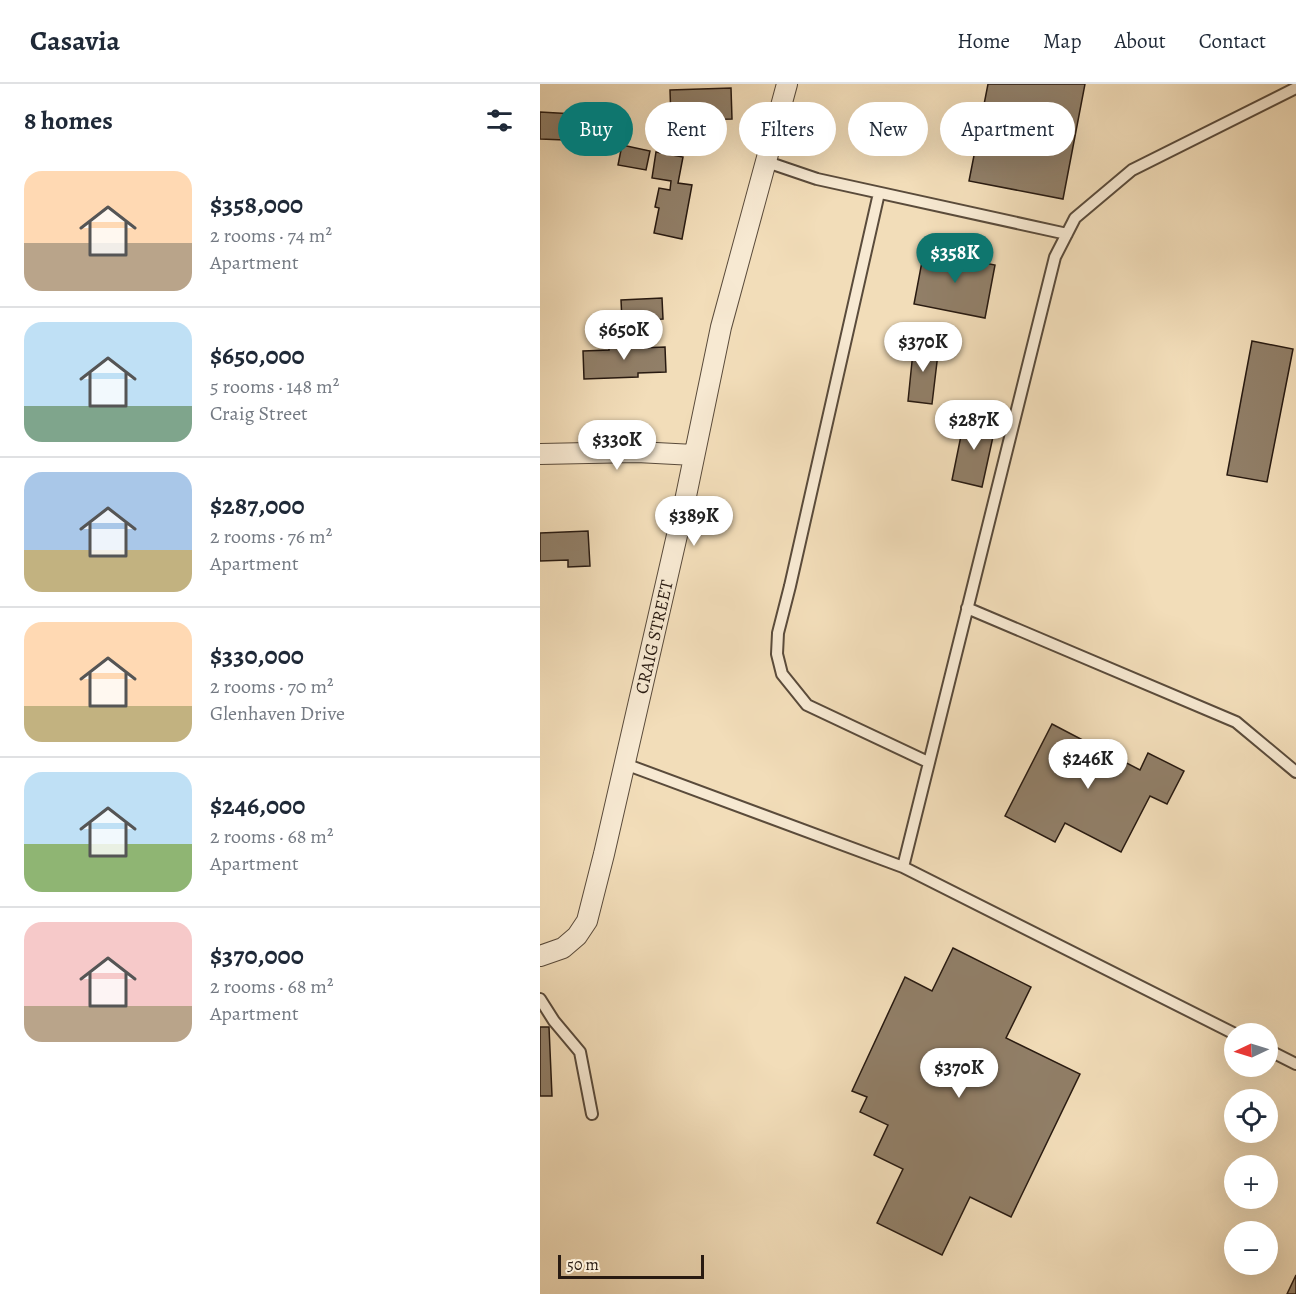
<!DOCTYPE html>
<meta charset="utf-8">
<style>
:root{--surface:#fff;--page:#f2f2f3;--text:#1f2937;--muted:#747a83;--line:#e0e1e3;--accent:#0f766e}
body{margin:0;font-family:Alegreya,serif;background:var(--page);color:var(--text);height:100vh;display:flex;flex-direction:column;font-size:22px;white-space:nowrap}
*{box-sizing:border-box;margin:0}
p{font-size:20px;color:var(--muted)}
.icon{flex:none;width:33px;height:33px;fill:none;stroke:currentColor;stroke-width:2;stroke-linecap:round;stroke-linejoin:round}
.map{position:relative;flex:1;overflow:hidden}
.side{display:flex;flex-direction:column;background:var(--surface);width:540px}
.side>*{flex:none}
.guide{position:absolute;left:18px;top:18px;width:570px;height:54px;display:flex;gap:12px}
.needle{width:39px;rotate:266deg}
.tools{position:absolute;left:684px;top:939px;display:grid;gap:12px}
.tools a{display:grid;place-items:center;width:54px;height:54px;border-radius:50%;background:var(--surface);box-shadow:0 6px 24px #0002;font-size:30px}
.scale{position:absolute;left:18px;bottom:15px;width:146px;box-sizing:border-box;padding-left:6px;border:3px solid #281a11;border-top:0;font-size:16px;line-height:21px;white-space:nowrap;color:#281a11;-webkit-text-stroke:4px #f7e9d2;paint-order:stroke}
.price{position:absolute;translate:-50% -51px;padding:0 14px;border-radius:21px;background:#fff;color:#222;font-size:20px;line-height:39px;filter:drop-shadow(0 2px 3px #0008)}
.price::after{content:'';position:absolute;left:50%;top:36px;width:18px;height:14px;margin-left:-9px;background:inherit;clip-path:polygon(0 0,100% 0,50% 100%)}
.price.current{background:var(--accent);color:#fff}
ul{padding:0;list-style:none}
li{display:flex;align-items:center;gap:18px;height:150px;padding:0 24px}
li+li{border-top:2px solid var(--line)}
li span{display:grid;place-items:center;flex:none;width:168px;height:120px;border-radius:18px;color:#555}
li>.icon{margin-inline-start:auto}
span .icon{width:72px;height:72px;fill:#fffc;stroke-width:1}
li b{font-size:26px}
h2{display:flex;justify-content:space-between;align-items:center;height:72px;padding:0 24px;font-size:26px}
.pill{padding:0 21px;border-radius:27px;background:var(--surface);box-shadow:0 6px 24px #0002;font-size:21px;line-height:54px}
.pill.current{background:var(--accent);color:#fff}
header{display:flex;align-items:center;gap:36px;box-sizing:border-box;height:84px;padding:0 30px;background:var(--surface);border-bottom:2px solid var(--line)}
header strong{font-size:28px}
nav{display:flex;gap:33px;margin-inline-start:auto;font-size:21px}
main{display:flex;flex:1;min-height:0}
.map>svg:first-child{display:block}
</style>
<header>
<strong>Casavia</strong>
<nav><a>Home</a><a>Map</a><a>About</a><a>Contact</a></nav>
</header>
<main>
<section class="side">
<h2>8 homes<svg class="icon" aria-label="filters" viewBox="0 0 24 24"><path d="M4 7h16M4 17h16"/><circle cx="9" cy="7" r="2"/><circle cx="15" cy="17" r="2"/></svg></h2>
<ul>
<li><span style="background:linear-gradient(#ffd9b3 60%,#b9a48a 0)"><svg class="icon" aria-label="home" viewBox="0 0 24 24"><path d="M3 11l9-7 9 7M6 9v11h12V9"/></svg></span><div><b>$358,000</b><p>2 rooms · 74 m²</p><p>Apartment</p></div></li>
<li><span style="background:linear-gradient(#bfe0f5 70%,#7fa58c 0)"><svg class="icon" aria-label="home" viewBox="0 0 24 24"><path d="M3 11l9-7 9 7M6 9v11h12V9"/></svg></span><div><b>$650,000</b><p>5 rooms · 148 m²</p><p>Craig Street</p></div></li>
<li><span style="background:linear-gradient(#a9c7e8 65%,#c2b280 0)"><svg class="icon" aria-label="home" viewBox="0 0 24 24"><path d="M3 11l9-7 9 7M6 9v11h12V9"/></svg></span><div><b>$287,000</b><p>2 rooms · 76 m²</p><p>Apartment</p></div></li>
<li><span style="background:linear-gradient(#ffd9b3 70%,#c2b280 0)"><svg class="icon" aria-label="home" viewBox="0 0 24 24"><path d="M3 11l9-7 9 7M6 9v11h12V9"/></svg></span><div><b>$330,000</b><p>2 rooms · 70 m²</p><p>Glenhaven Drive</p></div></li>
<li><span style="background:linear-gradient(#bfe0f5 60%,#8fb573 0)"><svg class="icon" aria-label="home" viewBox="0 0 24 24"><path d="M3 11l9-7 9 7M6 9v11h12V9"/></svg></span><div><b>$246,000</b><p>2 rooms · 68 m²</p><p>Apartment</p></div></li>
<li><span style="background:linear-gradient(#f6c9c9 70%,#b9a48a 0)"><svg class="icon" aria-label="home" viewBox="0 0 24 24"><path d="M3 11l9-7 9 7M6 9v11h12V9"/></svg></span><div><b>$370,000</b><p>2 rooms · 68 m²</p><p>Apartment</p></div></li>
</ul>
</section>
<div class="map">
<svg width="756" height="1210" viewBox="0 0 756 1210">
<rect width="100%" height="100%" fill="#f2ddb9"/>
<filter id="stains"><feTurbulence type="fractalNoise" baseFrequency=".00333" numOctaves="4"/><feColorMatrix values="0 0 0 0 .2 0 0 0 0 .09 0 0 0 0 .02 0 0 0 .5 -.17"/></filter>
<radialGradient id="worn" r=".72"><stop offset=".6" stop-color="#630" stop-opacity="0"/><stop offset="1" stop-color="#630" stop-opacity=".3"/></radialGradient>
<path fill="#917f68" stroke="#281a11" stroke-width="1.5" d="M448,0H545L523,115L429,97Z
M191,4L192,35L131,36L130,6Z
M0,28L51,31L50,57L0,55Z
M82,61L110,67L106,86L78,81Z
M116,68L143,73L138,99L152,101L142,155L114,149L119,124L115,123L119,104L130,106L131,97L112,94Z
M384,167L455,181L445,234L374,220Z
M122,214L123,235L82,237L81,216Z
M100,257V264L125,263L126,288L98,289V293L44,295L43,267L69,266V258Z
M712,257L753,265L727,398L687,391Z
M374,258L399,261L392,320L368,317Z
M425,332L456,339L442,403L412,396Z
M48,447L50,482L28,483V476L0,477V449Z
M512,640L600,686L608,669L644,687L627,720L610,712L581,768L525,739L515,758L465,732Z
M413,864L491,903L466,954L540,990L471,1133L430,1113L402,1171L337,1139L363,1085L334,1071L348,1041L320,1028L327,1013L312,1007L365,893L392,907Z
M0,943H9L12,1012H0Z
M756,1191V1210H747Z"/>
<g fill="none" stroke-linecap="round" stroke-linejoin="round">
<g stroke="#5a4b3b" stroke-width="14">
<path id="lane" d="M227,78L277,95L527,150
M339,109L250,502L238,549L237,570L242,590L267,621L388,678
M427,524L696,638L756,688
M85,680L363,783L695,950
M363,783L515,173L535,134L592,86L756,4
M0,915L14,937L40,968L52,1030
M728,966L756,980"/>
</g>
<g stroke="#5a4b3b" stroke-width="22">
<path id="street" d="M0,370L97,368L154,371
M0,872L23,864L37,852L47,837L64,770L146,412L181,243L247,0"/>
</g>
<use href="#lane" stroke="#f7e9d2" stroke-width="10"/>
<use href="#street" stroke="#f7e9d2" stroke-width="20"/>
</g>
<g text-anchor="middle" stroke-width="6" stroke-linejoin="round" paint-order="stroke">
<g font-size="18" fill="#281a11" stroke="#f7e9d2">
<text transform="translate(114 553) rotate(-77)" y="6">CRAIG STREET</text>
</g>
</g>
<rect width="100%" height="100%" filter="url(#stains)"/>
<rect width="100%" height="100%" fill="url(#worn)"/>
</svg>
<div class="tools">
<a><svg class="needle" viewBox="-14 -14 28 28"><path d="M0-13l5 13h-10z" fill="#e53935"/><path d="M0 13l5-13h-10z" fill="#747a83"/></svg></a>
<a><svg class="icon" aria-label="locate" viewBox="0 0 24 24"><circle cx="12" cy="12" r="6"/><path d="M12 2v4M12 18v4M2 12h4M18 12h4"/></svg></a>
<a>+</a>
<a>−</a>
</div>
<div class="scale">50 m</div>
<b class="price current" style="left:415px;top:200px">$358K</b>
<b class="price" style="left:84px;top:277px">$650K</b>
<b class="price" style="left:383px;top:289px">$370K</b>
<b class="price" style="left:434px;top:367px">$287K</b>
<b class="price" style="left:77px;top:387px">$330K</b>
<b class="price" style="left:154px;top:463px">$389K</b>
<b class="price" style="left:548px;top:706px">$246K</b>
<b class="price" style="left:419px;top:1015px">$370K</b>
<div class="guide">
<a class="pill current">Buy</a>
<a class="pill">Rent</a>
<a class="pill">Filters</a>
<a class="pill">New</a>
<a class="pill">Apartment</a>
</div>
</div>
</main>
